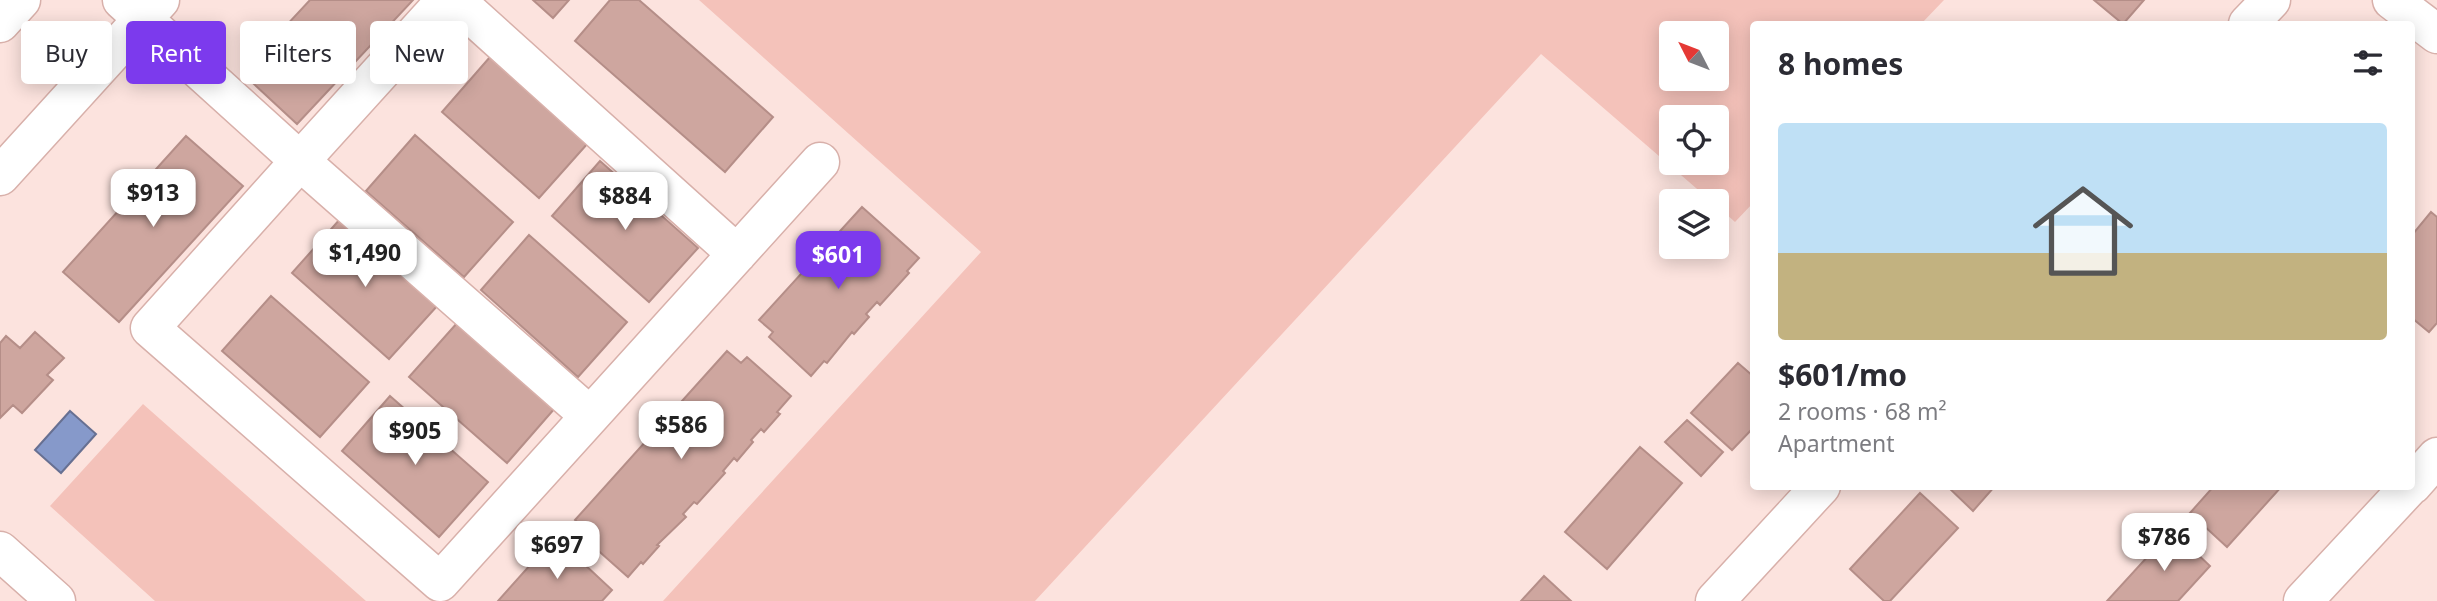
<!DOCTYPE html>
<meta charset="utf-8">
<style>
:root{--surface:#fff;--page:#f7f7f7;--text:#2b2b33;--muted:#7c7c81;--line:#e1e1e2;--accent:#7c3aed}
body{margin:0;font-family:"Noto Sans",sans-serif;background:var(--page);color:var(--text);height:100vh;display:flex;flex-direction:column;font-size:26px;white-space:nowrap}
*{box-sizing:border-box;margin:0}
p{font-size:23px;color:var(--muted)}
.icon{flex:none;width:38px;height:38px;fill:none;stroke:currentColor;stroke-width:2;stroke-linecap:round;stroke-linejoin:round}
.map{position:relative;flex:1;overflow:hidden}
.drawer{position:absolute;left:1750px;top:21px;width:665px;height:469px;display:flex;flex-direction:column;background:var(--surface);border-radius:7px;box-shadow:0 4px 18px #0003}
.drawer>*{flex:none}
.banner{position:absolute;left:21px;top:21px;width:665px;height:63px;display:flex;gap:14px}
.needle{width:46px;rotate:312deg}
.fabs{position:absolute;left:1659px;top:21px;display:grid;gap:14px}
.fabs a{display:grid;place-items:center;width:70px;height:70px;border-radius:7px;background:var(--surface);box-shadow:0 4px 18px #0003;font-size:35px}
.price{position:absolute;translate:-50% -60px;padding:0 16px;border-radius:14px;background:#fff;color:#222;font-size:23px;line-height:46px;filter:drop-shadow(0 2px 4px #0008)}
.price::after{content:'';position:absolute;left:50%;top:42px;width:21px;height:16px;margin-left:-10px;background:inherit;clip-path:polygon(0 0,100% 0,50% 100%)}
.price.current{background:var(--accent);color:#fff}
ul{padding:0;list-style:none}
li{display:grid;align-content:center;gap:14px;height:371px;padding:0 28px}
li+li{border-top:2px solid var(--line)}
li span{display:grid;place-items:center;height:217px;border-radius:7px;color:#555}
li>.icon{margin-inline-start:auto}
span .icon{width:126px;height:126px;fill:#fffc;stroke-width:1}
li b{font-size:30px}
h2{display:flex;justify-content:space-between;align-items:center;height:84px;padding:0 28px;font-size:30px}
.tag{padding:0 24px;border-radius:7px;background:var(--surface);box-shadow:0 4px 18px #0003;font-size:24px;line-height:63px}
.tag.current{background:var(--accent);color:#fff}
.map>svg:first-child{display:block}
</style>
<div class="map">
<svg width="2437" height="601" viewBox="0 0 2437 601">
<rect width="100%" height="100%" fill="#fce3de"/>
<path fill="#f4c2ba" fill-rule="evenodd" d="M699,0H1944L1921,24H1754L1753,203L1735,222L1717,206V201H1711L1541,54L1035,601H663L981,252ZM1717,33V79H1671V33ZM1717,117V163H1671V117Z
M143,404L366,601H155L50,506Z"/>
<path fill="#8699ca" stroke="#677092" stroke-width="2" d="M70,411L96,434L61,473L35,450Z"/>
<path fill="#cea69f" stroke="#b58e88" stroke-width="2" d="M310,0H413L297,124L242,73Z
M533,0H569L553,18Z
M610,0H639L773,117L725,172L575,41Z
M2094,0H2144L2123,24Z
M490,57L588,143L539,198L442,112Z
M415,135L513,222L464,277L366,191Z
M186,136L243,186L119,322L63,272Z
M600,161L698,248L649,302L552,216Z
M862,207L919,258L907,271L909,273L880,305L877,302L866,314L869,317L854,334L852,332L827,363L824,361L811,376L769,337L773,332L759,320Z
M2431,212L2437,217V323L2429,332L2412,318V235Z
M341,218L438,305L389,359L292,273Z
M529,235L627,322L578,377L481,290Z
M271,296L369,382L320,437L222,351Z
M458,322L555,408L507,463L409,377Z
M35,332L64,358L47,375L53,380L22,413L13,405L0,418V343L6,336L20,348Z
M727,351L741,363L747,357L791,396L777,412L780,414L764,432L761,429L751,440L753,442L737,461L734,458L723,471L725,473L697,504L694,502L683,514L686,517L657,545L659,546L643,564L641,562L628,577L584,538L589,533L575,520Z
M1738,363L1754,377V427L1732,450L1691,413Z
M390,396L488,482L439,537L342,451Z
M1687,420L1723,452L1701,476L1665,442Z
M1640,447L1682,483L1607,569L1565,532Z
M1947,486H1995L1973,511Z
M2214,486H2282L2227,547L2190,513Z
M1920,493L1958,528L1890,601H1884L1850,569Z
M2172,530L2210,566L2178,601H2107Z
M549,544L563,556L569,550L612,590L602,601H498Z
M1544,576L1571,601H1521Z"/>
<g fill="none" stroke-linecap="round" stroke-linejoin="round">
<g stroke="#d8b0aa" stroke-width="41">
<path id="minor" d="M122,0L300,161L150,328L440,582L820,162
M446,0L300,161L590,416
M455,0L737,254
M2392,0L2437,34
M0,23L21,0
M2248,24L2271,0
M0,176L160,0
M2412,485L2437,457
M0,551L56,601
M1715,601L1821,486
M2303,601L2410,486"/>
</g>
<use href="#minor" stroke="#fff" stroke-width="38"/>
</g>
</svg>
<div class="fabs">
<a><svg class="needle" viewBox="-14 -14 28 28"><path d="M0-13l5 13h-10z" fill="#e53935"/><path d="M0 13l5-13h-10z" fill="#7c7c81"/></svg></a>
<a><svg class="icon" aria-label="locate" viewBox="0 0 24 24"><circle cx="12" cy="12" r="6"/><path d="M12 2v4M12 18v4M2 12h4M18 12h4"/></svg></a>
<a><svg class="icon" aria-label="layers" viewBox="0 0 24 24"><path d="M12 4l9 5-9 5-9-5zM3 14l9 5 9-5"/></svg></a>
</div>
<b class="price" style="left:153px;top:229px">$913</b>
<b class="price" style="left:625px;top:232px">$884</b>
<b class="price" style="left:365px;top:289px">$1,490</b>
<b class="price current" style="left:838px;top:291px">$601</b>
<b class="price" style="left:681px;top:461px">$586</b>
<b class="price" style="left:415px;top:467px">$905</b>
<b class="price" style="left:2164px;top:573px">$786</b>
<b class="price" style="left:557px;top:581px">$697</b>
<div class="banner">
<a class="tag">Buy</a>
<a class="tag current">Rent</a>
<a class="tag">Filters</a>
<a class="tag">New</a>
</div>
<section class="drawer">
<h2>8 homes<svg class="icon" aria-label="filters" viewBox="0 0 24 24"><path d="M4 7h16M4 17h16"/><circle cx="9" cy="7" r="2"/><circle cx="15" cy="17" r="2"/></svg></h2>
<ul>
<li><span style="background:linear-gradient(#bfe0f5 60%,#c2b280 0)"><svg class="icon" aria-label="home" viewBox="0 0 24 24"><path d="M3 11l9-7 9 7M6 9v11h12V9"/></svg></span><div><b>$601/mo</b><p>2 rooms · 68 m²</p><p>Apartment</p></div></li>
</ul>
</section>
</div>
